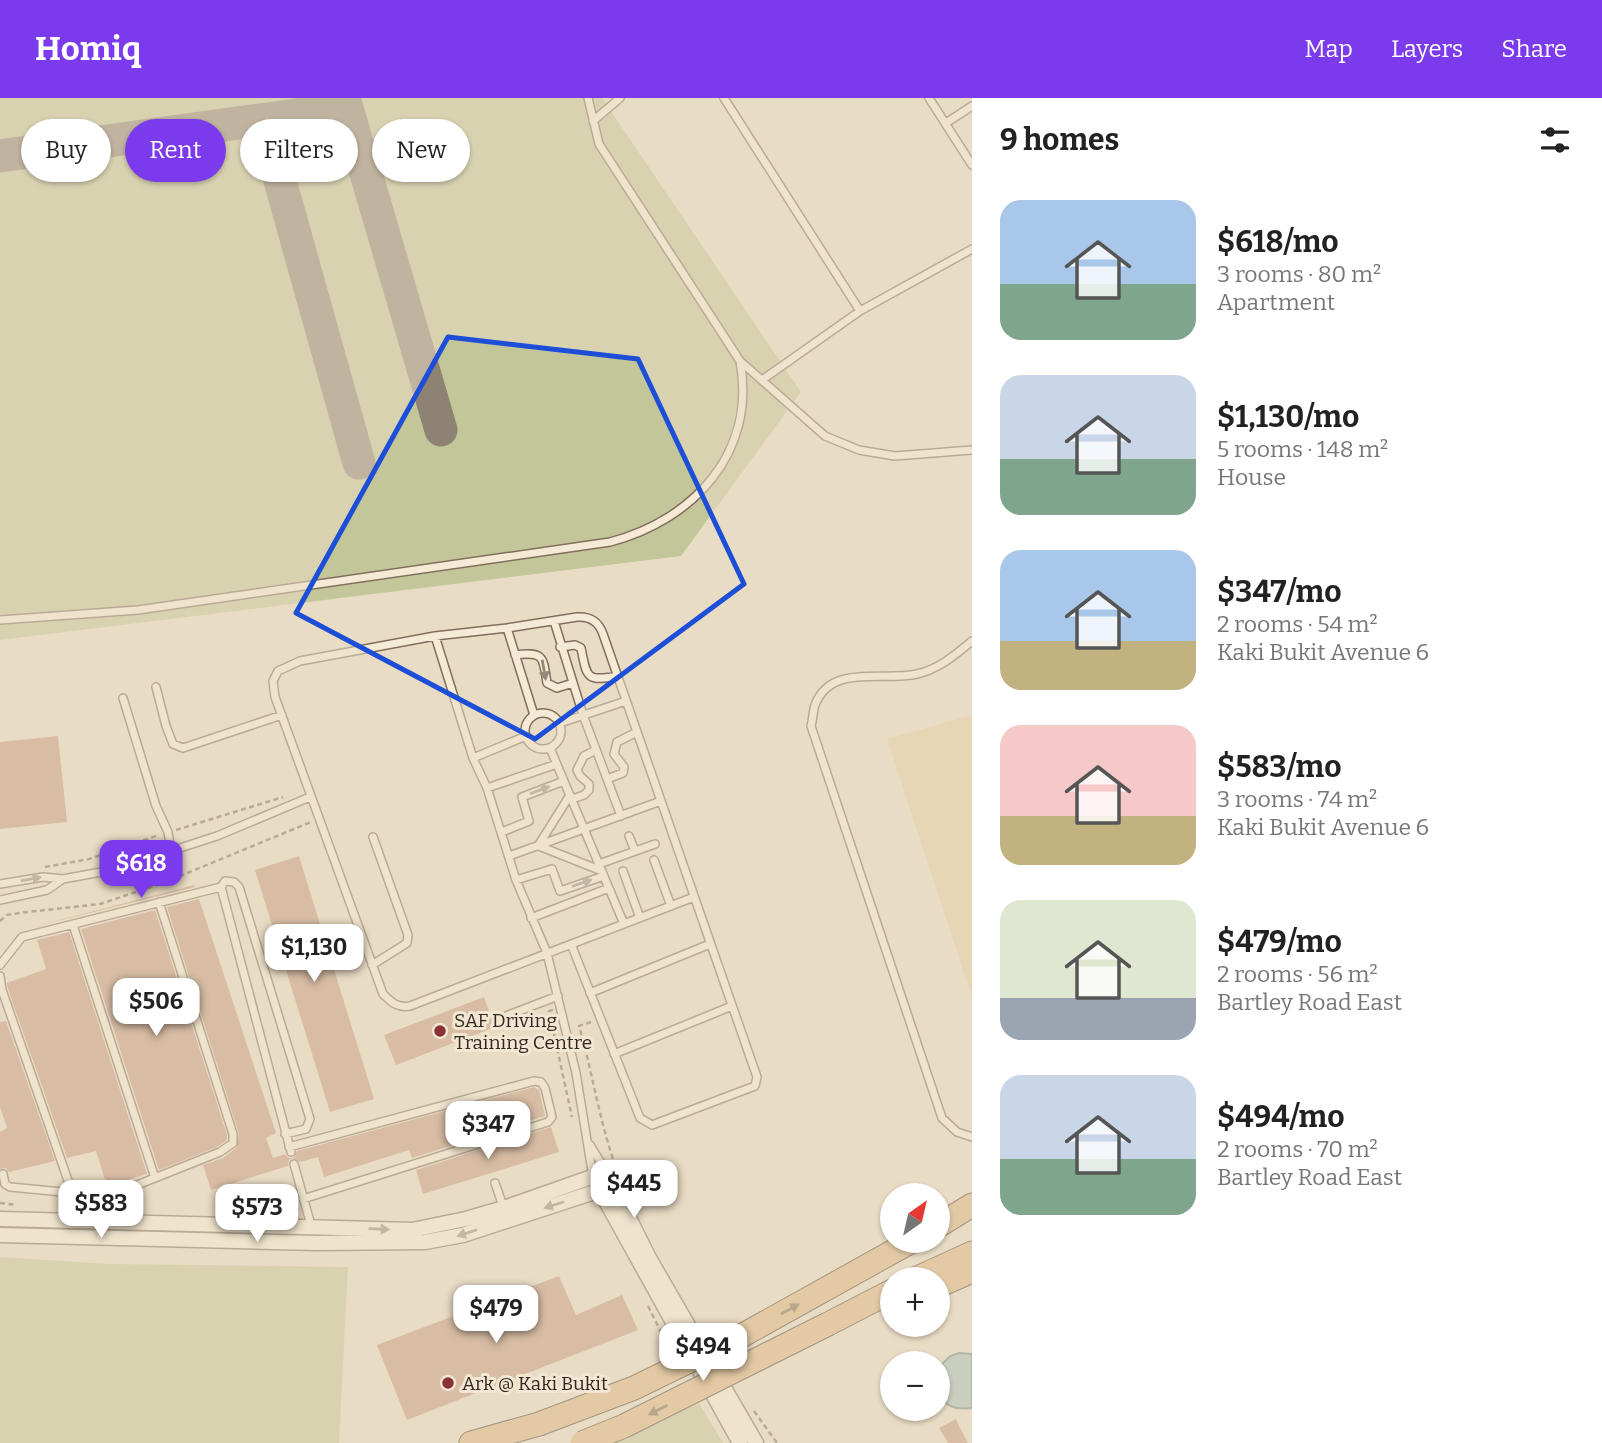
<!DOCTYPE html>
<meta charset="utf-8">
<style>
:root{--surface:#fff;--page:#f6f6f6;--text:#222;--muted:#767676;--accent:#7c3aed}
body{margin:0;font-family:Bitter,serif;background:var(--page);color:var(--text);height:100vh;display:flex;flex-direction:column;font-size:26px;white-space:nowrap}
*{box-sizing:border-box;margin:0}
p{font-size:23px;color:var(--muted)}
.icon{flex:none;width:38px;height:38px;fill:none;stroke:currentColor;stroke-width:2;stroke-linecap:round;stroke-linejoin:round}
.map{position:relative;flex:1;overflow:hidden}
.sheet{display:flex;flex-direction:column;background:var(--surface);width:630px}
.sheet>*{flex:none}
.top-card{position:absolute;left:21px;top:21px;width:665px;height:63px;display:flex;gap:14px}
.needle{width:46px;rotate:34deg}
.controls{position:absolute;left:880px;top:1085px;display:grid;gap:14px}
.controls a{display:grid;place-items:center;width:70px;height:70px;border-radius:50%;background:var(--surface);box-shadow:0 2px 5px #0004;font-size:35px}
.price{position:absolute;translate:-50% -60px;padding:0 16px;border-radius:14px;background:#fff;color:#222;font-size:23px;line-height:46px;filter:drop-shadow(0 2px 4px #0008)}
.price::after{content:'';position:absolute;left:50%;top:42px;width:21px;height:16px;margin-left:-10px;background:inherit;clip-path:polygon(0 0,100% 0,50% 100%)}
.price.on{background:var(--accent);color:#fff}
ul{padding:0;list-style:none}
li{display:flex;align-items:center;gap:21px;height:175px;padding:0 28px}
li span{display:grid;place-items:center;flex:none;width:196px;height:140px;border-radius:21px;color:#555}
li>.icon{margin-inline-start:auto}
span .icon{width:84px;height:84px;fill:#fffc;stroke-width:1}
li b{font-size:30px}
h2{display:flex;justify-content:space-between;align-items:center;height:84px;padding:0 28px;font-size:30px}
.tag{padding:0 24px;border-radius:32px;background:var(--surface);box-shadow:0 2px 5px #0004;font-size:24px;line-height:63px}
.tag.on{background:var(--accent);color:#fff}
header{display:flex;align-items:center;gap:42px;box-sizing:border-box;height:98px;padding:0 35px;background:var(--accent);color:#fff}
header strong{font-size:33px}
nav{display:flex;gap:38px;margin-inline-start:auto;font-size:24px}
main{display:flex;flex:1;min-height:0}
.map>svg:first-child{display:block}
</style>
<header>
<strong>Homiq</strong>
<nav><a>Map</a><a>Layers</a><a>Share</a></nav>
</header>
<main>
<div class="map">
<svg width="972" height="1345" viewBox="0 0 972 1345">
<rect width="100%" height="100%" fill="#e9dcc4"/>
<path fill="#c3c699" d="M0,0H602L801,294L681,458L0,542Z
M0,1159L109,1166L348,1169L339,1345H0Z
M699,1305L723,1345H607Z"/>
<path fill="#e2cfa4" d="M972,617V900L887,641Z"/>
<path fill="#a5bdb5" stroke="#6d8a81" stroke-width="2" d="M959,1255L972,1256V1310C939,1314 938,1296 938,1270L950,1258Z"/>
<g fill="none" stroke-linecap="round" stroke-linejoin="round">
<path stroke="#8e8272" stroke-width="33" d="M344,0L441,332
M263,22L359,365
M0,58L303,16L342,0"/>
</g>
<path fill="#c4977d" d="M58,638L67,724L0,731V644Z
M299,758L374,1001L330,1014L255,772Z
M194,787L195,789L33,829Z
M199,801L276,1035L266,1040L273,1060L285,1056L289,1060H293L297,1053L534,989L539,992L545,1018L412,1060L409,1052L324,1079L318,1059L300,1064L293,1060L289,1062L288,1068L211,1092L203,1067L223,1060L236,1050L239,1036L167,809Z
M155,812L227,1037V1042L217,1049L159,1072L81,831Z
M69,834L147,1076L107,1088L96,1053L67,1060L8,891L7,885L46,871L37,842Z
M484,899L495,929L396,967L384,937Z
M6,923L55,1063L9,1074L6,1070L0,1071V1034L7,1030L0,1009V924Z
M551,1029L559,1054L423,1096L416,1072Z
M559,1178L576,1217L622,1197L638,1232L407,1322L377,1247Z
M956,1321L960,1330L968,1345H948L939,1330Z"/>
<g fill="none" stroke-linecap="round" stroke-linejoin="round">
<g stroke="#826e5c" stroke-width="10">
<path id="service" d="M588,0L599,46L740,263L825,338L859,352L895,358L972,352
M724,0L860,213
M929,0L972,67
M593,23L620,0
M946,25L972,8
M762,282L860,213L972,151
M0,522L138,512L610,444C694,422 757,354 740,263
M554,523L583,617L621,718
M507,530L534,617
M435,538L473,660L487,690L516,782L547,855L576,975L593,1079
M972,543C955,557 939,571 917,576C883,584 831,565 815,607C813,613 813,621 811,628L942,1020L957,1034L972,1039
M560,549L575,547L581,550C587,579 585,584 618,578
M515,557C545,553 543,560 547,585L557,590L573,585
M156,589L166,628L173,646L183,650L282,617
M123,600L156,708L168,734L171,753
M525 633a18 18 0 1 1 36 0a18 18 0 1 1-36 0Z
M560,625L626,603
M550,650L624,826
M473,660L526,638
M607,681L623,675L624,669L614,656L617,644L637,634
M487,690L557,666
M572,701L584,697L589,692V686L580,678L577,672L584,658L596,652
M502,734L529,723L522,699L564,683
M629,738L635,753
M538,748L570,697
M539,748L602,773
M509,758L661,703
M654,762L671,808
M599,766L655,746
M623,773L640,820
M516,782L552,771L560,793L604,778
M0,786L43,779L63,781L112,772L217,738L310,699
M221,789L291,1054
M0,802L47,792L63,781
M531,820L609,790
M73,827L155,1080
M571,846L640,1020L652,1027L755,988L757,979L603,536C599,524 590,518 577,519L507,530L435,538L300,563L278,573L273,583L275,599L383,896C392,905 398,910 410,908L694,799
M0,867L22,839L221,789L225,783L234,784L239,789L310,1021L306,1031L285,1036
M372,867L407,845L408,837L373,739
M0,878L2,892L72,1094
M590,895L710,846
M506,918L558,898
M614,956L732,908
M590,1047L606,1073
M289,1049L534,983L541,984L545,990L552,1019L548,1024L303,1101
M294,1066L312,1131
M3,1076L5,1086L10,1089L94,1097L122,1093L220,1054L233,1045V1036L159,804
M495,1085L504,1111"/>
</g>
<g stroke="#826e5c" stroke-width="17">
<path id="minor" d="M597,1087L740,1345
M0,1121L412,1132L466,1121L504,1110L606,1074L649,1160L756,1345
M0,1137L317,1145L425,1144L463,1137L613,1088"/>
</g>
<g stroke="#503d30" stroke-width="25">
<path id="trunk" d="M938,1128L972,1107
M915,1181L972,1155
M938,1188L972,1173
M828,1226L892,1193
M743,1237L912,1143
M471,1345L539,1326"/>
</g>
<path stroke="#826e5c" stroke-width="2.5" stroke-dasharray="5 3.5" stroke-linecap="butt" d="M176,732L283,699
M45,769L89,761L159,737
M0,823L7,817L19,815L100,806L163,785L311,724
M553,912L549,913L572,1019
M591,924L579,928C592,973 599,1020 614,1064
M0,1105L17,1107
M648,1208L670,1252
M754,1313L777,1345"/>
<use href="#service" stroke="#f5ead6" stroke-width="7"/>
<use href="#minor" stroke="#f5ead6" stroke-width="14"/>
<use href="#trunk" stroke="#dcb37e" stroke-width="23"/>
<g stroke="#503d30" stroke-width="25" stroke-linecap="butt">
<path id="trunk-bridge" d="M539,1326L634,1290L743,1237
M582,1345L624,1328L828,1226"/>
</g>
<use href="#trunk-bridge" stroke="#dcb37e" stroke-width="23"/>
</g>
<defs><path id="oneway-solid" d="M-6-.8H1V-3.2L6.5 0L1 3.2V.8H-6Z" transform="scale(1.75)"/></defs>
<g fill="#94897a">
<use href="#oneway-solid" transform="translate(544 572) rotate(80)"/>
<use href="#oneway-solid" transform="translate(540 692) rotate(-21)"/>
<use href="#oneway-solid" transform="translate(31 781) rotate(-10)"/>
<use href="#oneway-solid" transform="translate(582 785) rotate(-19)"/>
<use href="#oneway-solid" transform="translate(554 1107) rotate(162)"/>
<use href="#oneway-solid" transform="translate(379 1131) rotate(2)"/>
<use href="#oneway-solid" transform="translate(467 1135) rotate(162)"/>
</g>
<g fill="#7f674a">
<use href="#oneway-solid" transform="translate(790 1211) rotate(-29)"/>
<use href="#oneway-solid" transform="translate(658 1312) rotate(153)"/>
</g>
<path d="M0 0H972V1345H0ZM448,239L638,261L744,486L535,641L296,515Z" fill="#e9dcc4" fill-opacity=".55" fill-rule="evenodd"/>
<path fill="none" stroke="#1d4ed8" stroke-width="5" stroke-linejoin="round" d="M448,239L638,261L744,486L535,641L296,515Z"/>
<g fill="#8b3237" stroke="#f1e7d3" stroke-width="2.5">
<circle cx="440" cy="933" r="7"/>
<circle cx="448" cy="1285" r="7"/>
</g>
<g text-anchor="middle" stroke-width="6" stroke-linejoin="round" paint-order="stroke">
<g font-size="19" fill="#33281f" stroke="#f1e7d3" text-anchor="start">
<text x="454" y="929">SAF Driving<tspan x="454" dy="22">Training Centre</tspan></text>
<text x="462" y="1292">Ark @ Kaki Bukit</text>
</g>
</g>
</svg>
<div class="controls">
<a><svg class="needle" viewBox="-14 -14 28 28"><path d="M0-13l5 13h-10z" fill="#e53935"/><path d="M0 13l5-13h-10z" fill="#767676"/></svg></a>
<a>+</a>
<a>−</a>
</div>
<b class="price on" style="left:141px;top:802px">$618</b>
<b class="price" style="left:314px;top:886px">$1,130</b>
<b class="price" style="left:156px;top:940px">$506</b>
<b class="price" style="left:488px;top:1063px">$347</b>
<b class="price" style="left:634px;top:1122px">$445</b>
<b class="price" style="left:101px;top:1142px">$583</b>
<b class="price" style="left:257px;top:1146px">$573</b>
<b class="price" style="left:496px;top:1247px">$479</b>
<b class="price" style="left:703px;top:1285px">$494</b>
<div class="top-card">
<a class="tag">Buy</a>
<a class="tag on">Rent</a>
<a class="tag">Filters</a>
<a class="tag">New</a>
</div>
</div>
<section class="sheet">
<h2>9 homes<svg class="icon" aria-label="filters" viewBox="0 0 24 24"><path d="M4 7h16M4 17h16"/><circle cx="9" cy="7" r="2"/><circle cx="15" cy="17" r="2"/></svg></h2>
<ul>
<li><span style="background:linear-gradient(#a9c7e8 60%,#7fa58c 0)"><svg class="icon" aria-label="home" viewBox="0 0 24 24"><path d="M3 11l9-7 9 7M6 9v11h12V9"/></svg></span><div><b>$618/mo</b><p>3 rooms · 80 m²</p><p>Apartment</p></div></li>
<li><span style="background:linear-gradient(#c9d6e8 60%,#7fa58c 0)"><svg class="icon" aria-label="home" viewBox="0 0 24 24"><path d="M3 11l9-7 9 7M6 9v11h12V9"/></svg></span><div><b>$1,130/mo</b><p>5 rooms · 148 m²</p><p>House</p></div></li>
<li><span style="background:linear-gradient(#a9c7e8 65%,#c2b280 0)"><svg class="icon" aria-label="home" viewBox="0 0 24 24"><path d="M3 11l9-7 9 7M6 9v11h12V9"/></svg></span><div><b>$347/mo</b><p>2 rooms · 54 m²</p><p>Kaki Bukit Avenue 6</p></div></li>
<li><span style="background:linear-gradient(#f6c9c9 65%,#c2b280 0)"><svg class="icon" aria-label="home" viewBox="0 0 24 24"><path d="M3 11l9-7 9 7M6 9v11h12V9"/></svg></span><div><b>$583/mo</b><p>3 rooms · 74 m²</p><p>Kaki Bukit Avenue 6</p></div></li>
<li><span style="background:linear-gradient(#dfe7d0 70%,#9aa5b1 0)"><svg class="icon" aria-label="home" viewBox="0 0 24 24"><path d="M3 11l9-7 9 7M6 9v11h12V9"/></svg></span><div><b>$479/mo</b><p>2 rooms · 56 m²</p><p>Bartley Road East</p></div></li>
<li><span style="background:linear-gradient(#c9d6e8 60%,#7fa58c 0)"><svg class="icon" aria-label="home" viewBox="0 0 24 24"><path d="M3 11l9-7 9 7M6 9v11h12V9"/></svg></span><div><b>$494/mo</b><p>2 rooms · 70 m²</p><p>Bartley Road East</p></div></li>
</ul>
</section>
</main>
